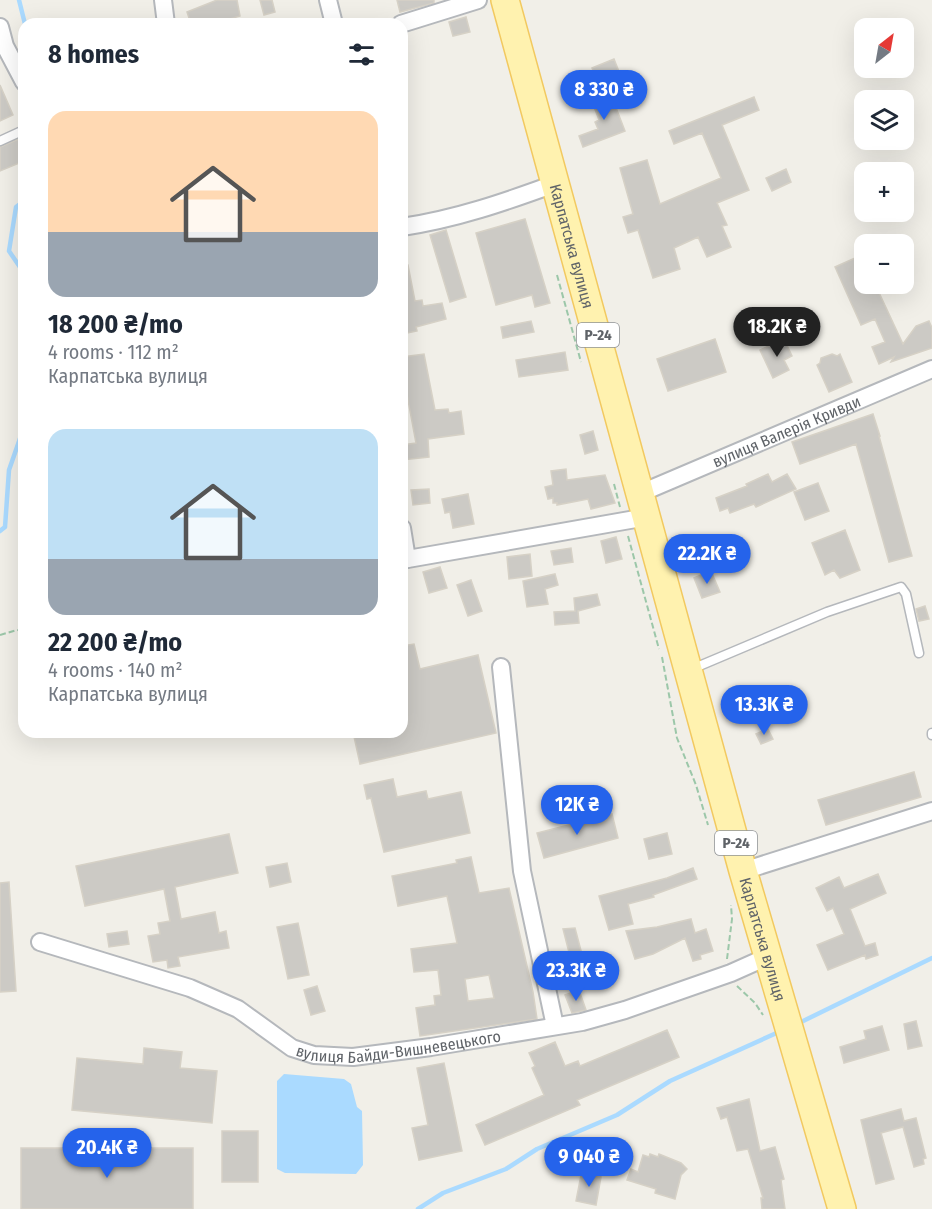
<!DOCTYPE html>
<meta charset="utf-8">
<style>
:root{--surface:#fff;--page:#f6f6f7;--text:#1f2937;--muted:#747a83;--accent:#2563eb}
body{margin:0;font-family:"Fira Sans Condensed",sans-serif;background:var(--page);color:var(--text);height:100vh;display:flex;flex-direction:column;font-size:22px;white-space:nowrap}
*{box-sizing:border-box;margin:0}
p{font-size:20px;color:var(--muted)}
.icon{flex:none;width:33px;height:33px;fill:none;stroke:currentColor;stroke-width:2;stroke-linecap:round;stroke-linejoin:round}
.map{position:relative;flex:1;overflow:hidden}
.panel{position:absolute;left:18px;top:18px;width:390px;height:720px;display:flex;flex-direction:column;background:var(--surface);border-radius:18px;box-shadow:0 6px 24px #0002}
.panel>*{flex:none}
.needle{width:39px;rotate:31deg}
.tools{position:absolute;left:854px;top:18px;display:grid;gap:12px}
.tools a{display:grid;place-items:center;width:60px;height:60px;border-radius:12px;background:var(--surface);box-shadow:0 6px 24px #0002;font-size:30px}
.price{position:absolute;translate:-50% -51px;padding:0 14px;border-radius:21px;background:var(--accent);color:#fff;font-size:20px;line-height:39px;filter:drop-shadow(0 2px 3px #0008)}
.price::after{content:'';position:absolute;left:50%;top:36px;width:18px;height:14px;margin-left:-9px;background:inherit;clip-path:polygon(0 0,100% 0,50% 100%)}
.price.active{background:#222;color:#fff}
ul{padding:0;list-style:none}
li{display:grid;align-content:center;gap:12px;height:318px;padding:0 30px}
li span{display:grid;place-items:center;height:186px;border-radius:18px;color:#555}
li>.icon{margin-inline-start:auto}
span .icon{width:108px;height:108px;fill:#fffc;stroke-width:1}
li b{font-size:26px}
h2{display:flex;justify-content:space-between;align-items:center;height:72px;padding:0 30px;font-size:26px}
.map>svg:first-child{display:block}
</style>
<div class="map">
<svg width="932" height="1209" viewBox="0 0 932 1209">
<rect width="100%" height="100%" fill="#f1efe8"/>
<path fill="#aadaff" d="M284,1074L344,1079L351,1084L357,1107L362,1111L363,1165L356,1174L285,1173L277,1169V1081Z"/>
<g fill="none" stroke-linecap="round" stroke-linejoin="round">
<path stroke="#aadaff" stroke-width="4.5" d="M19,0L25,24
M24,201L16,207L9,251L24,273
M0,531L5,527L9,470L24,427
M797,1024L932,958
M418,1209L443,1193L506,1169L537,1149L617,1115L670,1081L781,1031"/>
</g>
<path fill="#cccac5" stroke="#d6d1c6" stroke-width="1.5" fill-rule="evenodd" d="M217,0H237L240,16L212,24H191L187,12Z
M260,0H272L275,12L264,15Z
M397,0H434V3L400,12Z
M466,17L470,32L453,36L449,22Z
M614,59L622,79L600,88L592,68Z
M0,85L13,115L0,121Z
M610,92L625,131L583,147L579,136L598,129L595,122L599,120L591,99Z
M754,97L759,110L722,125L749,190L717,203L727,225L722,226L731,247L707,257L698,237L674,248L680,269L653,278L638,230L628,233L623,217L633,214L620,168L647,160L660,204L721,178L702,133L674,144L669,131Z
M21,138L24,145V161L0,171V147Z
M786,169L791,182L772,191L766,178Z
M525,219L550,303L535,307L532,295L496,305L476,233Z
M446,230L466,297L450,302L430,235Z
M864,254V284H875L903,344L916,326L929,321L932,328V348L891,362L894,357L879,364L872,347L885,342L875,319L861,325L835,267Z
M402,265H408L415,301L422,300L423,306L442,303L446,319L416,327L417,331L402,334Z
M531,321L534,332L503,338L501,327Z
M715,339L726,372L668,391L657,359Z
M784,339L792,356L784,360L789,370L773,378L760,350Z
M565,352L568,370L519,377L516,360Z
M424,354L435,410L448,409L449,413L461,411L464,434L428,439L429,457L402,460V445L416,443L402,368V357Z
M832,354L837,356L840,354L852,382L829,392L817,365L820,363L821,358Z
M873,414L880,436H879L912,556L889,562L856,444L800,464L792,442Z
M593,431L598,450L585,454L580,435Z
M566,469L567,480L605,475L615,503L591,509L588,499L557,505V503H553V498L548,499L545,487L553,485L551,471Z
M768,474L772,482L787,474L796,489L756,507L754,504L730,513L728,508L720,511L716,498L747,486L746,484Z
M818,483L829,511L805,520L794,492Z
M429,489L430,503L413,505L411,490Z
M468,494L474,524L453,528L450,512L445,513L442,499Z
M845,530L860,570L840,578L834,570L825,575L812,543Z
M616,537L622,559L606,563L601,541Z
M571,548L573,562L554,565L551,551Z
M530,554L532,576L509,579L507,557Z
M440,567L447,588L429,593L423,572Z
M711,571L720,592L702,598L694,578Z
M555,574L558,585L545,589L548,604L527,607L523,581Z
M471,580L482,611L468,616L457,585Z
M597,594L600,605L578,611L579,623L555,625L554,612L575,611L574,598Z
M925,606L929,619L919,621L916,609Z
M414,644L420,669L478,655L496,733L360,764L353,732H402V646Z
M768,729L773,739L761,744L756,734Z
M914,772L921,797L826,825L818,800Z
M393,779L397,797L426,791L428,799L461,792L470,833L384,852L371,798L367,799L364,785Z
M612,814L618,838L544,858L537,833Z
M667,833L672,854L649,859L644,839Z
M229,834L238,873L175,887L181,919L215,912L219,933L226,931L229,948L178,957L180,966L168,968L167,960L153,962L148,936L160,934L158,923L170,921L164,889L85,906L76,866Z
M471,857L479,893L509,888L533,992L537,1019L420,1036L416,1008L435,1005L434,996L441,995L438,970L414,972L411,949L457,943L447,896L398,906L392,876L457,863L456,860ZM489,975L494,998L468,1001L465,979Z
M287,863L291,882L270,887L266,867Z
M693,868L697,879L653,895L654,897L628,904L633,924L609,930L599,896L667,878Z
M878,874L886,893L850,909L865,946L875,943L878,955L866,959L865,955L828,970L817,945L844,934L833,908L827,911L816,888L839,877L844,888Z
M9,882L16,991L0,992V883Z
M691,919L695,933L706,929L713,951L700,955L701,959L693,961L685,938L653,954L635,959L626,931L657,927Z
M298,923L309,975L288,979L277,927Z
M575,928L588,977L576,980L563,929Z
M127,931L129,944L109,947L107,934Z
M317,986L325,1011L311,1015L304,990Z
M579,990L586,1010L572,1013L565,995Z
M916,1021L922,1046L908,1049L904,1024Z
M882,1026L889,1050L844,1063L840,1047L866,1039L864,1031Z
M667,1030L679,1057L577,1100L580,1105L485,1145L476,1125L544,1095L532,1068L535,1066L529,1053L555,1042L565,1066L578,1061L580,1066Z
M144,1048L182,1052L180,1068L217,1071L212,1123L72,1110L77,1058L143,1064Z
M444,1063L462,1151L419,1160L412,1128L428,1125L417,1068Z
M749,1099L760,1151L775,1147L784,1179L781,1180L785,1209H762L761,1198H763L748,1149L737,1151L727,1117L721,1119L717,1108Z
M901,1109L904,1121L916,1118L926,1158L923,1159L924,1164L914,1167L903,1127L881,1133L894,1179L876,1184L861,1120Z
M222,1131H258V1182H222Z
M21,1148H193V1209H21Z
M650,1154L658,1157L659,1154L681,1163L687,1169L681,1175L675,1199L655,1193L656,1189L627,1180L631,1169L638,1172L643,1155L649,1157Z
M582,1170L601,1177L596,1205L576,1201Z"/>
<g fill="none" stroke-linecap="round" stroke-linejoin="round">
<g stroke="#b5b8bc" stroke-width="11">
<path id="lane" d="M0,141L24,130
M692,669L827,612L901,587L906,594L919,653
M932,733V735"/>
</g>
<g stroke="#b5b8bc" stroke-width="20">
<g id="street">
<path d="M163,0L166,24"/>
<path d="M328,0L334,24"/>
<path d="M401,24L478,0"/>
<path d="M0,27L5,46L24,82"/>
<path d="M402,227C456,219 505,202 557,183"/>
<path id="s1" d="M641,493L932,369"/>
<path d="M402,528L407,559"/>
<path d="M402,560L647,517"/>
<path d="M501,667L522,871L555,1026"/>
<path d="M743,871L932,811"/>
<path id="s2" d="M40,942L190,988L238,1009L292,1048L314,1055L353,1057L431,1047L582,1022L625,1010L731,973L769,956"/>
</g>
</g>
<g stroke="#f2c960" stroke-width="30">
<g id="primary">
<path id="s3" d="M505,0L743,871L842,1209"/>
</g>
</g>
<path stroke="#9cc7a9" stroke-width="2" stroke-dasharray="6 3" stroke-linecap="butt" d="M557,275L581,362
M614,484L620,507
M628,536L659,649
M0,635L17,630L24,631
M662,657L677,738L696,785L708,825
M727,959L732,919L731,905
M737,986L755,1003L763,1015"/>
<use href="#lane" stroke="#fff" stroke-width="8"/>
<use href="#street" stroke="#fff" stroke-width="16"/>
<use href="#primary" stroke="#fff2af" stroke-width="27"/>
</g>
<g text-anchor="middle" stroke-width="6" stroke-linejoin="round" paint-order="stroke">
<g fill="#fff" stroke="#8f9295" stroke-width="1.5">
<rect x="577" y="323" width="42" height="24" rx="4.5"/>
<rect x="715" y="831" width="42" height="24" rx="4.5"/>
</g>
<g font-size="15" font-weight="bold" fill="#5f6368">
<text x="598" y="340">Р-24</text>
<text x="736" y="848">Р-24</text>
</g>
<g font-size="16" fill="#5f6368" stroke="#fff">
<text dy="6" stroke="none"><textPath href="#s3" startOffset="255">Карпатська вулиця</textPath></text>
<text dy="6" stroke="none"><textPath href="#s1" startOffset="158">вулиця Валерія Кривди</textPath></text>
<text dy="6" stroke="none"><textPath href="#s3" startOffset="974">Карпатська вулиця</textPath></text>
<text dy="6" stroke="none"><textPath href="#s2" startOffset="384">вулиця Байди-Вишневецького</textPath></text>
</g>
</g>
</svg>
<div class="tools">
<a><svg class="needle" viewBox="-14 -14 28 28"><path d="M0-13l5 13h-10z" fill="#e53935"/><path d="M0 13l5-13h-10z" fill="#747a83"/></svg></a>
<a><svg class="icon" aria-label="layers" viewBox="0 0 24 24"><path d="M12 4l9 5-9 5-9-5zM3 14l9 5 9-5"/></svg></a>
<a>+</a>
<a>−</a>
</div>
<b class="price" style="left:604px;top:121px">8 330 ₴</b>
<b class="price active" style="left:777px;top:358px">18.2K ₴</b>
<b class="price" style="left:707px;top:585px">22.2K ₴</b>
<b class="price" style="left:764px;top:736px">13.3K ₴</b>
<b class="price" style="left:577px;top:836px">12K ₴</b>
<b class="price" style="left:576px;top:1002px">23.3K ₴</b>
<b class="price" style="left:107px;top:1179px">20.4K ₴</b>
<b class="price" style="left:589px;top:1188px">9 040 ₴</b>
<section class="panel">
<h2>8 homes<svg class="icon" aria-label="filters" viewBox="0 0 24 24"><path d="M4 7h16M4 17h16"/><circle cx="9" cy="7" r="2"/><circle cx="15" cy="17" r="2"/></svg></h2>
<ul>
<li><span style="background:linear-gradient(#ffd9b3 65%,#9aa5b1 0)"><svg class="icon" aria-label="home" viewBox="0 0 24 24"><path d="M3 11l9-7 9 7M6 9v11h12V9"/></svg></span><div><b>18 200 ₴/mo</b><p>4 rooms · 112 m²</p><p>Карпатська вулиця</p></div></li>
<li><span style="background:linear-gradient(#bfe0f5 70%,#9aa5b1 0)"><svg class="icon" aria-label="home" viewBox="0 0 24 24"><path d="M3 11l9-7 9 7M6 9v11h12V9"/></svg></span><div><b>22 200 ₴/mo</b><p>4 rooms · 140 m²</p><p>Карпатська вулиця</p></div></li>
</ul>
</section>
</div>
